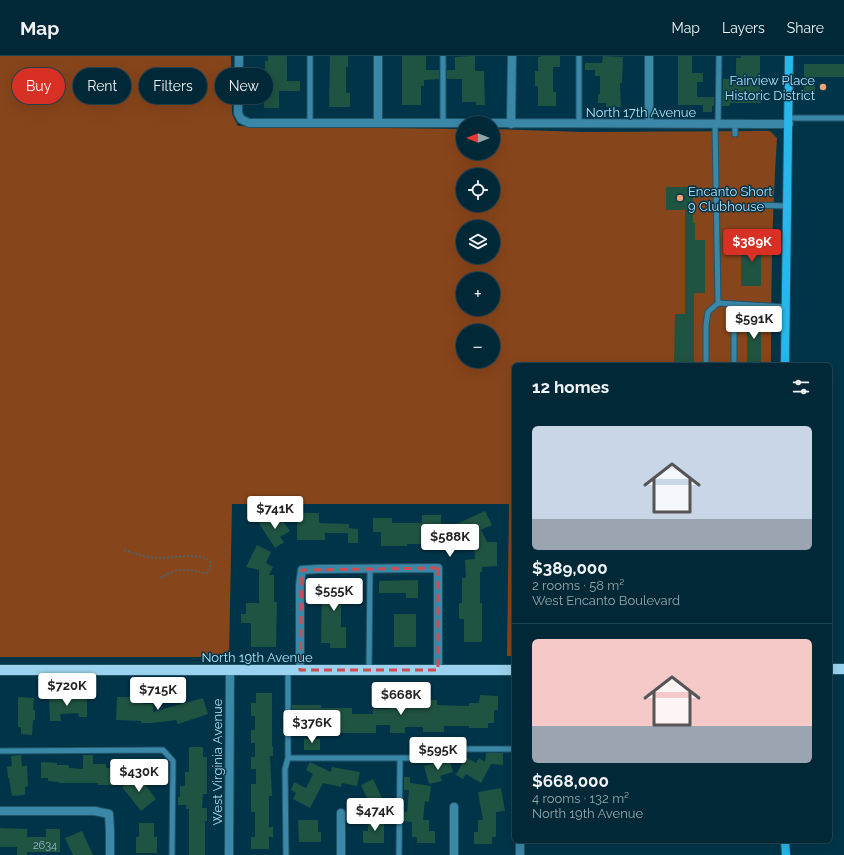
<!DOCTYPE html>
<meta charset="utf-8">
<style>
:root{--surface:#002837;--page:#0e3442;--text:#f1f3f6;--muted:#95a6ad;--line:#224452;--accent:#d93025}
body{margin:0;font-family:Raleway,sans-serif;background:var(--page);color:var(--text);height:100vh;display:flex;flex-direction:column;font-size:15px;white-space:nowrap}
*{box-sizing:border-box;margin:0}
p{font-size:13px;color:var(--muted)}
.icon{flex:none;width:22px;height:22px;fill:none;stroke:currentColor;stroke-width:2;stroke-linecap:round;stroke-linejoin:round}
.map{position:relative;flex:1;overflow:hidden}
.details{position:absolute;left:512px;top:307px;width:320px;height:480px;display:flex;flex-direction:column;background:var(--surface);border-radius:6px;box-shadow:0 4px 16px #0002,0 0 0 1px var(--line)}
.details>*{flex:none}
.guide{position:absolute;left:12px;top:12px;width:380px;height:36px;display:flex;gap:8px}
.needle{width:26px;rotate:270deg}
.fabs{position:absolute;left:456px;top:60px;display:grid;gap:8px}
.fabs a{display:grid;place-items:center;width:44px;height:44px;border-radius:50%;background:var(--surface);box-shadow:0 4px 16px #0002,0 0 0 1px var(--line);font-size:20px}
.price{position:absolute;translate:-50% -34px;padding:0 9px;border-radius:4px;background:#fff;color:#222;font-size:13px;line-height:26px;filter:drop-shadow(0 1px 2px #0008)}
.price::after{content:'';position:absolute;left:50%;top:24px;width:12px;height:9px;margin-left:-6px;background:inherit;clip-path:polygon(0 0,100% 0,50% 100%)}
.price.active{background:var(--accent);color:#fff}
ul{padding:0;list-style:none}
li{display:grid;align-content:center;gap:8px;height:212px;padding:0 20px}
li+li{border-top:1px solid var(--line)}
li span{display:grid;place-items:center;height:124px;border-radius:6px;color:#555}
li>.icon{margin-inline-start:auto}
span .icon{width:72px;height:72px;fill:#fffc;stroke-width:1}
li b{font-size:17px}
h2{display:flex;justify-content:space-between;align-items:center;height:48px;padding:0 20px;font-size:17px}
.chip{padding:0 14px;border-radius:18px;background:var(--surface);box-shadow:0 4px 16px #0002,0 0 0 1px var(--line);font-size:14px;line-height:36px}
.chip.active{background:var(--accent);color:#fff}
header{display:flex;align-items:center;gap:24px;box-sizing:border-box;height:56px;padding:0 20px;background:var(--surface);border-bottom:1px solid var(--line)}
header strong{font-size:19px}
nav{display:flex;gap:22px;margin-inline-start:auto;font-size:14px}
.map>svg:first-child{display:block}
</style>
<header>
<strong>Map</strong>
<nav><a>Map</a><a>Layers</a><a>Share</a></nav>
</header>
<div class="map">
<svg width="844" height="799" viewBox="0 0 844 799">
<rect width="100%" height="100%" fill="#003549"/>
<path fill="#87451b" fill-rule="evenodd" d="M0,0H231L232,58L238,70L463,73V97H493V73L583,76L770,75L777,82C772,157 771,233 771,309H514V600H507L509,448H232L229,601H0ZM463,119H493V149H463ZM463,171H493V201H463ZM463,223H493V253H463ZM463,275H493V305H463Z"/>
<path fill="#1f5342" d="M268,0H287V25H300V35H279V52H264L265,5H268Z
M330,0H348V11H346V37H350V51H329Z
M402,0H426V14H439V23L424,24V30H421V49H402Z
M475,0V15H484L485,49H476V46H462V23H447V14H455V1Z
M541,0H560V11H553V36H556V50H538V30H535V15H538V1H541Z
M603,0L623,1L622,27H620L621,51H606V47H598V38H600V20H595V14H585V7H602Z
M678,0H692V17H703V26H697V41H714V50H712V56H703V49H678Z
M741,0H760V35H761V47H730V50H722L723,23H736V2H741Z
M804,8H844V21H815V45H804Z
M666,131H693V167H695V184H705V237H694V309H674L675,258H685V154H666Z
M750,177H761V230H741V199H750Z
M747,258H761V309H747Z
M485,455L492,469L481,474L487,486H497V510L482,511V516H480V547H482V586H464V563H459V547H462V522H466L465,504L475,503L474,481L468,484L466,481L455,487L450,477H432V491H422V488H407V490H381V476H373V462H392V467H422V459H441V475Z
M297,457H319V467L349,468V472L358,473V487H348V477H325V484H297Z
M279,459L290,475L280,481L284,486L275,492L258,466L266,461L269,466Z
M257,489L271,496L266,507L273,511L269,519H274V546H277L276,591H251V567H241V558H246V547H259V514L246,511Z
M418,524V542H406V537H379V525Z
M322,525H353V542H341V571H346V592H330V587H321Z
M394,558H416V591H394Z
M256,637H272V691H273V700H270L272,740H269V771H273V781H269V793H251V781H255V756H251V728H256V713H251V701H255V687H251V674H255V660H251V647H256Z
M480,639L498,640V654H494V667H488V672H469V670H444V676H423V671H405V677H390V669H376V677H327V667H292V649H321V652H352V658H373V653H390V648H407V642H421V644H437V649L469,650V647H479Z
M18,641L34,642L33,654H35V664H33L32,679L21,678V671H18Z
M117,641H136L135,646H143V648H153V656L203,642L208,658L178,668L176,664L152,667H141V665L116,664Z
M49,642H87V661H79L78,657L60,658L61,665H50Z
M304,683H320V694H304Z
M189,691H203V701H207V738H203L202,752H207V765H205V799H189V753H186V749H178V741H180V730H185V716H189Z
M486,697H503V709L491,708L481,727L466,718L463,723L456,719L465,701L476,707L479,702L485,706Z
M21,699L22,710H27L28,730L25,731V739L12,740L9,722H8L7,711L12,710L11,700Z
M83,699H93V708H106V712H116V729H98V727H59V726L48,725V722H41V706L57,707V709H69V712L83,713Z
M449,703L453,716L440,720L442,725L429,728L424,710Z
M310,706L331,716L332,711L360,716L357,730L342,727L341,731L323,727L310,752L293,743L296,737L291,734L294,726L306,732L313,718L306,714Z
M138,719L156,743L141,755L122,731Z
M404,721H410V727L431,730L429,746L425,745L423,764H429V775H435V787H417V781H412V766L403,765V755L407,756L409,734H404Z
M373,723L383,744L371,750L361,729Z
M501,732L505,755L496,756V781H492V788H474V776H478V764H483L478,736Z
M298,764H318V776H321V786H299Z
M368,764H384V787H363V775H368Z
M139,767H154V781H157V797H136V781H139Z
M0,772L27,773V781H46V773H60V796H27V799H17V791H0Z
M82,775L93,799H73L65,782Z"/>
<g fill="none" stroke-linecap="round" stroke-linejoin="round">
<g stroke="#215468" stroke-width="7">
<path id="lane" d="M443,0V67
M789,62H844
M310,68V0
M579,68V0
M715,68L718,247L785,251
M718,68L719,0
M735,68V78
M758,149L787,150
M706,309V269L708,256L718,247
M734,309V248
M369,614L370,513
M0,695L163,694L173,705L172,799
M288,702H422L450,693H514
M286,799L285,713L288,702V614
M399,799L400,702"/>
</g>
<g stroke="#215468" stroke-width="10">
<path id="street" d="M239,0L238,57L241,63L249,67H463
M378,67V0
M493,67L789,68
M649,67V0
M511,68L512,0
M300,614V529L302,514L318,513L438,512V614
M454,751V799
M0,755H95L109,758L110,775V799
M341,757V799
M520,785V799
M229,799L230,614"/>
</g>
<g stroke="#215468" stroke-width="10">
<path id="secondary" d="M785,309L789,0
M785,785L786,799"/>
</g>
<g stroke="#215468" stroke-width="12">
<path id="primary" d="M830,613H844
M0,614H514"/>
</g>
<path stroke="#3b6c80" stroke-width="1.5" stroke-dasharray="2 2" stroke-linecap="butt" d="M124,494C136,498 148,502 161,502C176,502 197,496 210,505L211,512L207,517C200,517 194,514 187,514C177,513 167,518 159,523"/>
<use href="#lane" stroke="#3a87a8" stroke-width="5"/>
<use href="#street" stroke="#3a87a8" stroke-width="8"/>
<use href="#secondary" stroke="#27b7ec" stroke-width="8"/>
<use href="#primary" stroke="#9bd3ee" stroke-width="10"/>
</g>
<path fill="none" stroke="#cf4d51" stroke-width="3" stroke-dasharray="8 5" stroke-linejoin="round" d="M438,512V614H300L302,514Z"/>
<g fill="#f0a278" stroke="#003549" stroke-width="1.5">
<circle cx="823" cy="31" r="4"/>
<circle cx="680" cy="142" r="4"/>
</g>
<g text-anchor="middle" stroke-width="3" stroke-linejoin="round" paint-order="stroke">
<g font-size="11" fill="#90bcc8">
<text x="45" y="793">2634</text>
</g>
<g font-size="13" fill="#b5dff4" stroke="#003549" text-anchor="end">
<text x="815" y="29">Fairview Place<tspan x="815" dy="15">Historic District</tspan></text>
<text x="688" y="140" text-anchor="start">Encanto Short<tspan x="688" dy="15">9 Clubhouse</tspan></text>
</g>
<g font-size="13" fill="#b5dff4" stroke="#003549">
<text x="641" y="61">North 17th Avenue</text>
<text x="257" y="606">North 19th Avenue</text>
<text transform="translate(217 706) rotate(-90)" y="5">West Virginia Avenue</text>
</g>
</g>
</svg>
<div class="fabs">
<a><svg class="needle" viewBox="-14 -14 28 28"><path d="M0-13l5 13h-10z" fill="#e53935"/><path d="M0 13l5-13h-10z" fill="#95a6ad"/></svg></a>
<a><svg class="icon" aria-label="locate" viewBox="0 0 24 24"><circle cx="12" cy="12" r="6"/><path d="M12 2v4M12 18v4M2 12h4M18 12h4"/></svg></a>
<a><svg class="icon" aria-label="layers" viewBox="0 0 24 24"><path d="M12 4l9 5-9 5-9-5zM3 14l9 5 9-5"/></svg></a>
<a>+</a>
<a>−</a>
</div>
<b class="price active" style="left:752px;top:207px">$389K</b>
<b class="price" style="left:754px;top:284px">$591K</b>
<b class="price" style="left:275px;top:474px">$741K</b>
<b class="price" style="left:450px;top:502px">$588K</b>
<b class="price" style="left:334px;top:556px">$555K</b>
<b class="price" style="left:67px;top:651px">$720K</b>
<b class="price" style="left:158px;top:655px">$715K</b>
<b class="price" style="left:401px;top:660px">$668K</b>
<b class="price" style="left:312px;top:688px">$376K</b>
<b class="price" style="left:438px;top:715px">$595K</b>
<b class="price" style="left:139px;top:737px">$430K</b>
<b class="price" style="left:375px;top:776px">$474K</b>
<div class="guide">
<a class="chip active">Buy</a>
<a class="chip">Rent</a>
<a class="chip">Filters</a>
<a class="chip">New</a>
</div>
<section class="details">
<h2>12 homes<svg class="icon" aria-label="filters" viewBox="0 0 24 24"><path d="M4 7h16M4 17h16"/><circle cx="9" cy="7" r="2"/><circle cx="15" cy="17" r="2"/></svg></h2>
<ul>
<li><span style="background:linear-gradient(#c9d6e8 75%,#9aa5b1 0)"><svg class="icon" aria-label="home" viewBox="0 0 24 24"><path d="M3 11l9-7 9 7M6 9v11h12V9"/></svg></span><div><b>$389,000</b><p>2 rooms · 58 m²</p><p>West Encanto Boulevard</p></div></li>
<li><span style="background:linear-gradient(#f6c9c9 70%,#9aa5b1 0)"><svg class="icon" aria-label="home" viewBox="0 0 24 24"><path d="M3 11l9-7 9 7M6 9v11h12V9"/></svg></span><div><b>$668,000</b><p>4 rooms · 132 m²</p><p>North 19th Avenue</p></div></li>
</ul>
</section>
</div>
